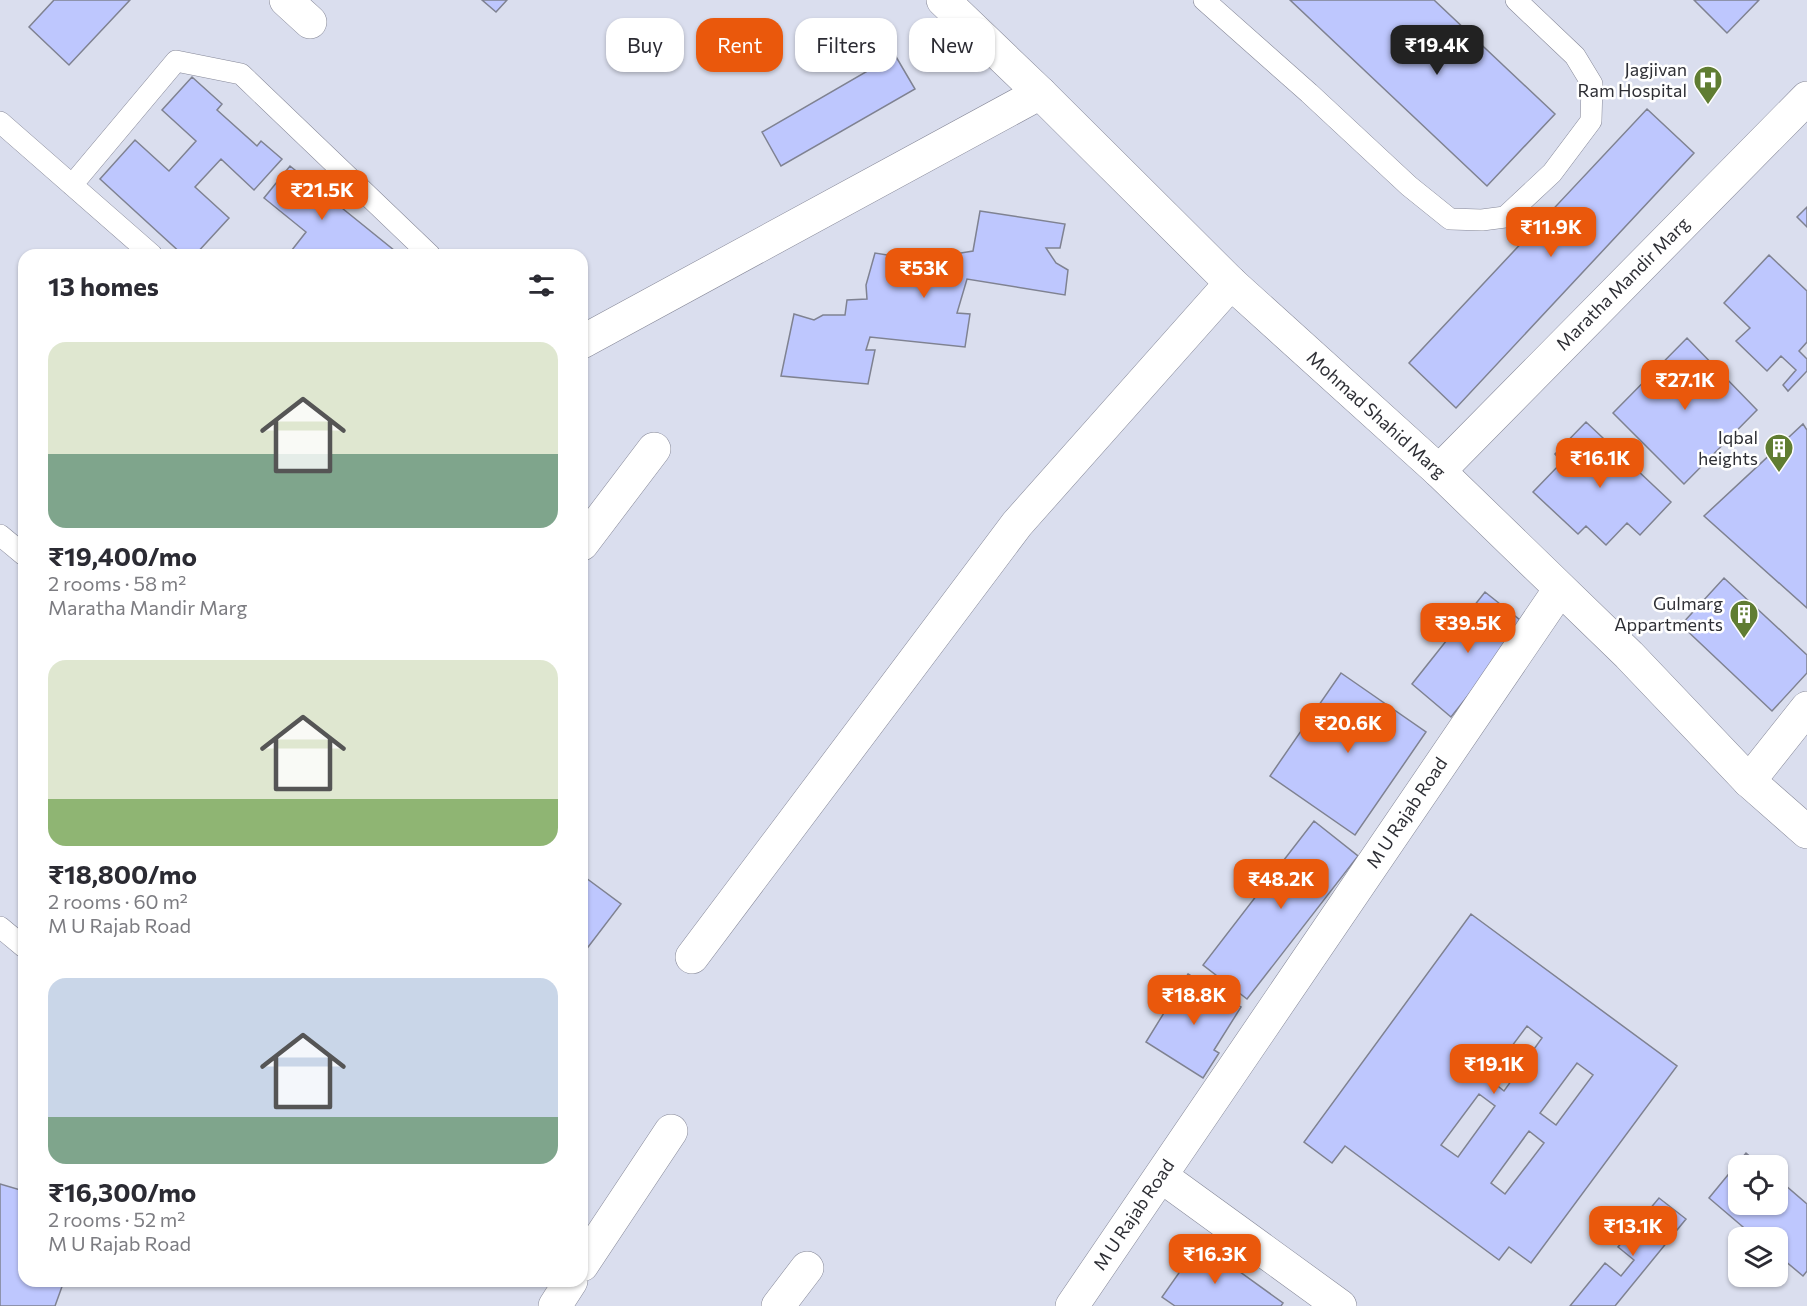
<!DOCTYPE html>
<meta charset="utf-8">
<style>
:root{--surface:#fff;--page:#f7f7f7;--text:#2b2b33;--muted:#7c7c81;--accent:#ea580c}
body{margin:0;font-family:Commissioner,sans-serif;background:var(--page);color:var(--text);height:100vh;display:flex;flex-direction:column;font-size:22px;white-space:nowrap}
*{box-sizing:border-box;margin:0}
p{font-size:20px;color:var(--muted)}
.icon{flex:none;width:33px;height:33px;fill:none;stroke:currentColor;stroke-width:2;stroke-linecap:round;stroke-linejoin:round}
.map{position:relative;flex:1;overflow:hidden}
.panel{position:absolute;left:18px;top:249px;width:570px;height:1038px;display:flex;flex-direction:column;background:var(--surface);border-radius:18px;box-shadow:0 2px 4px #0004}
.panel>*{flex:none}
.hud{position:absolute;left:606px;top:18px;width:570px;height:54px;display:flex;gap:12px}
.controls{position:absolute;left:1728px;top:1155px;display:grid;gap:12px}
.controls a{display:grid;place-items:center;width:60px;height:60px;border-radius:12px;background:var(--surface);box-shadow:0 2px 4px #0004;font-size:30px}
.price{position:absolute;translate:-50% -51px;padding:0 14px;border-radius:12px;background:var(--accent);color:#fff;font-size:20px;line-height:39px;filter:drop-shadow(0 2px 3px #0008)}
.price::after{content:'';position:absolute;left:50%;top:36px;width:18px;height:14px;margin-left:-9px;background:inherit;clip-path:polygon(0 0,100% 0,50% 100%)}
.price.current{background:#222;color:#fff}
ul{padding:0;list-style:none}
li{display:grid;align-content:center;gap:12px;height:318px;padding:0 30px}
li span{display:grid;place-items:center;height:186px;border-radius:18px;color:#555}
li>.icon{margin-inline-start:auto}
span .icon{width:108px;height:108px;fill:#fffc;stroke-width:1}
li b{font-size:26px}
h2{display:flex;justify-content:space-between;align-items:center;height:72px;padding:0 30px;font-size:26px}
.pill{padding:0 21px;border-radius:18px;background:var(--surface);box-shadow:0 2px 4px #0004;font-size:21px;line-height:54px}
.pill.current{background:var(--accent);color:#fff}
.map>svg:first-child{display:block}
</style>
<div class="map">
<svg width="1807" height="1306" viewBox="0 0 1807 1306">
<rect width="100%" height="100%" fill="#dadeee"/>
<path fill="#bec7fe" stroke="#7f8291" stroke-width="1.5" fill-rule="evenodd" d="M54,0H130L69,65L29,27Z
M482,0H507L496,12Z
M1290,0H1434L1555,114L1487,186Z
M1694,0H1759L1727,33Z
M895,55L915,89L781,166L762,132Z
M192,77L222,104L217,110L257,146L261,141L282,159L254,190L221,159L195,187L229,218L195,255H183L100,179L135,140L169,171L196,141L162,110Z
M1647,109L1694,153L1456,408L1409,363Z
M290,166L400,255H288L306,232L264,198Z
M1807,207V227L1797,217Z
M980,211L1065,224L1060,248H1046L1056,263L1068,270L1065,295L967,279L957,313L970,314L965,347L870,337L866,350H875L868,384L781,376L794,314L814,320L823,315H845L847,300L867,299L866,285L875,253L956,266L954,254L973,251Z
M1769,255L1807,291V342L1799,351L1807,359V371L1788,391L1783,385L1796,370L1781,356L1767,371L1736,341L1750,328L1724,303Z
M1687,338L1757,410L1684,484L1613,413Z
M1586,422L1671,502L1640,535L1627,523L1606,545L1586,526L1578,534L1533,492L1562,462L1555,454Z
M1803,424L1807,430V608L1704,516Z
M1724,578L1807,655V673L1772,711L1681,625Z
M1485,592L1525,624L1451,717L1412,684Z
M1341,673L1426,732L1355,835L1270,776Z
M1314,821L1358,856L1247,999L1203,965Z
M582,875L621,904L582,955Z
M1471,914L1677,1066L1531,1263L1509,1247L1499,1260L1345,1146L1332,1163L1304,1142ZM1527,1026L1542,1038L1504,1091L1488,1078ZM1577,1063L1593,1075L1556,1125L1540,1113ZM1479,1094L1495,1106L1458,1157L1441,1145ZM1529,1131L1544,1143L1505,1194L1491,1183Z
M1188,974L1241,1007L1214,1050L1219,1053L1203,1078L1146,1042Z
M1746,1153L1761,1166H1738V1204H1778V1179L1807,1204V1271L1803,1276L1778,1255V1238H1756L1709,1198Z
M0,1184L24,1191V1281H64L55,1306H0Z
M1659,1198L1686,1219L1615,1306H1570L1605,1263L1621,1276L1634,1260L1618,1247Z
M1200,1243L1283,1303L1281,1306H1175L1162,1297Z"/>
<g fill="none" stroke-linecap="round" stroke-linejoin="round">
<g stroke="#858797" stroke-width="22">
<path id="service" d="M1204,0L1309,93L1409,186L1450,219L1482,220L1505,217L1552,173L1591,121L1592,84L1575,56L1516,0
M0,122L152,255
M72,185L176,61L241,74L430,255
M0,535L24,555
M0,927L24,947"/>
</g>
<g stroke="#858797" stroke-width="34">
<path id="minor" d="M286,0L310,22
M582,342L1040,93
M1439,471L1807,98
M582,544L654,449
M1749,781L1807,708
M692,957L1017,524L1231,283
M1161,1176L1340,1306
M582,1265L671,1131
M555,1306L571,1281
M778,1306L807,1268
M1072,1306L1560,589"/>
</g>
<g stroke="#858797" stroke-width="34">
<path id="tertiary" d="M943,0L1040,93L1231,283L1439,471L1629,655L1749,781L1807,832"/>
</g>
<use href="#service" stroke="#fff" stroke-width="21"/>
<use href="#minor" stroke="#fff" stroke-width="33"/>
<use href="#tertiary" stroke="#fff" stroke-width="33"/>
</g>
<defs>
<g id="hospital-pin" transform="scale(1.5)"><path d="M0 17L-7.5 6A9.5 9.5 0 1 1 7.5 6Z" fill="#607d32" stroke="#fff"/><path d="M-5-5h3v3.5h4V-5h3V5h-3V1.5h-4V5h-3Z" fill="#fff"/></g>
<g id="building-pin" transform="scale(1.5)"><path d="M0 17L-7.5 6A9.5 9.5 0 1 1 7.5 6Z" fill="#607d32" stroke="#fff"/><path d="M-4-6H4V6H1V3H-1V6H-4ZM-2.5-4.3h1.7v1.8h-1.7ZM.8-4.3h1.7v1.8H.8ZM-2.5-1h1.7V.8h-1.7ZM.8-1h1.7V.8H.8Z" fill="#fff"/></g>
</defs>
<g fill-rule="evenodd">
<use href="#hospital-pin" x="1708" y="80"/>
<use href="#building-pin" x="1779" y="448"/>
<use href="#building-pin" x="1744" y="614"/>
</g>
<g text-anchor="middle" stroke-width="5" stroke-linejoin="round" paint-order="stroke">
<g font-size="18" fill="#2e2f35" stroke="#fff" text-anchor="end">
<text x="1687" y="76">Jagjivan<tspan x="1687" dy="21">Ram Hospital</tspan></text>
<text x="1758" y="444">Iqbal<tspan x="1758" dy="21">heights</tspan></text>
<text x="1723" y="610">Gulmarg<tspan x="1723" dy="21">Appartments</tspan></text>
</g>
<g font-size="18" fill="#2e2f35" stroke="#fff">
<text transform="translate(1623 284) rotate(-45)" y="6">Maratha Mandir Marg</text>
<text transform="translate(1376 415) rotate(42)" y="6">Mohmad Shahid Marg</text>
<text transform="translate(1407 813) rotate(-56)" y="6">M U Rajab Road</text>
<text transform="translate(1134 1215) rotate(-56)" y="6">M U Rajab Road</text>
</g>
</g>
</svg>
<div class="controls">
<a><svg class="icon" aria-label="locate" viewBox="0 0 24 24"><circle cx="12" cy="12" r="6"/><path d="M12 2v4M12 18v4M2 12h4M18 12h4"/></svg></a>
<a><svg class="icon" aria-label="layers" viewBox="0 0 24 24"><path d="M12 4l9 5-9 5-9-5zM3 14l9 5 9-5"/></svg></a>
</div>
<b class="price current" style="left:1437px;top:76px">₹19.4K</b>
<b class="price" style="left:322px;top:221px">₹21.5K</b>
<b class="price" style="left:1551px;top:258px">₹11.9K</b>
<b class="price" style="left:924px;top:299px">₹53K</b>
<b class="price" style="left:1685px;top:411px">₹27.1K</b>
<b class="price" style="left:1600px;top:489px">₹16.1K</b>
<b class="price" style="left:1468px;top:654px">₹39.5K</b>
<b class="price" style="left:1348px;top:754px">₹20.6K</b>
<b class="price" style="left:1281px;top:910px">₹48.2K</b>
<b class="price" style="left:1194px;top:1026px">₹18.8K</b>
<b class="price" style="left:1494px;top:1095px">₹19.1K</b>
<b class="price" style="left:1633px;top:1257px">₹13.1K</b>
<b class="price" style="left:1215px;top:1285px">₹16.3K</b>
<div class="hud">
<a class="pill">Buy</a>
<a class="pill current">Rent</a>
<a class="pill">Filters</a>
<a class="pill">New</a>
</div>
<section class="panel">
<h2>13 homes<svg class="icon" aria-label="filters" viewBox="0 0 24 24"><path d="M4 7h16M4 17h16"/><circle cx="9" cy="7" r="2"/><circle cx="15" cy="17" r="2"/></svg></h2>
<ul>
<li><span style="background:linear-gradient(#dfe7d0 60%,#7fa58c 0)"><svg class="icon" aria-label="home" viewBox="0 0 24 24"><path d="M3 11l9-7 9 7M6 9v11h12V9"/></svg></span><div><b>₹19,400/mo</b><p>2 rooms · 58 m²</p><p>Maratha Mandir Marg</p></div></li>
<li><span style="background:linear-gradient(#dfe7d0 75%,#8fb573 0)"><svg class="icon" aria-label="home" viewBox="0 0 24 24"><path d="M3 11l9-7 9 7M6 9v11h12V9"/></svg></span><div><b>₹18,800/mo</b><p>2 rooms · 60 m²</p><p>M U Rajab Road</p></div></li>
<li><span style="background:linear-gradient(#c9d6e8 75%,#7fa58c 0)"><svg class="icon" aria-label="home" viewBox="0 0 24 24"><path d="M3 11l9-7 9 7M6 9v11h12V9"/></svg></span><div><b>₹16,300/mo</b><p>2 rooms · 52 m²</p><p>M U Rajab Road</p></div></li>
</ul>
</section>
</div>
